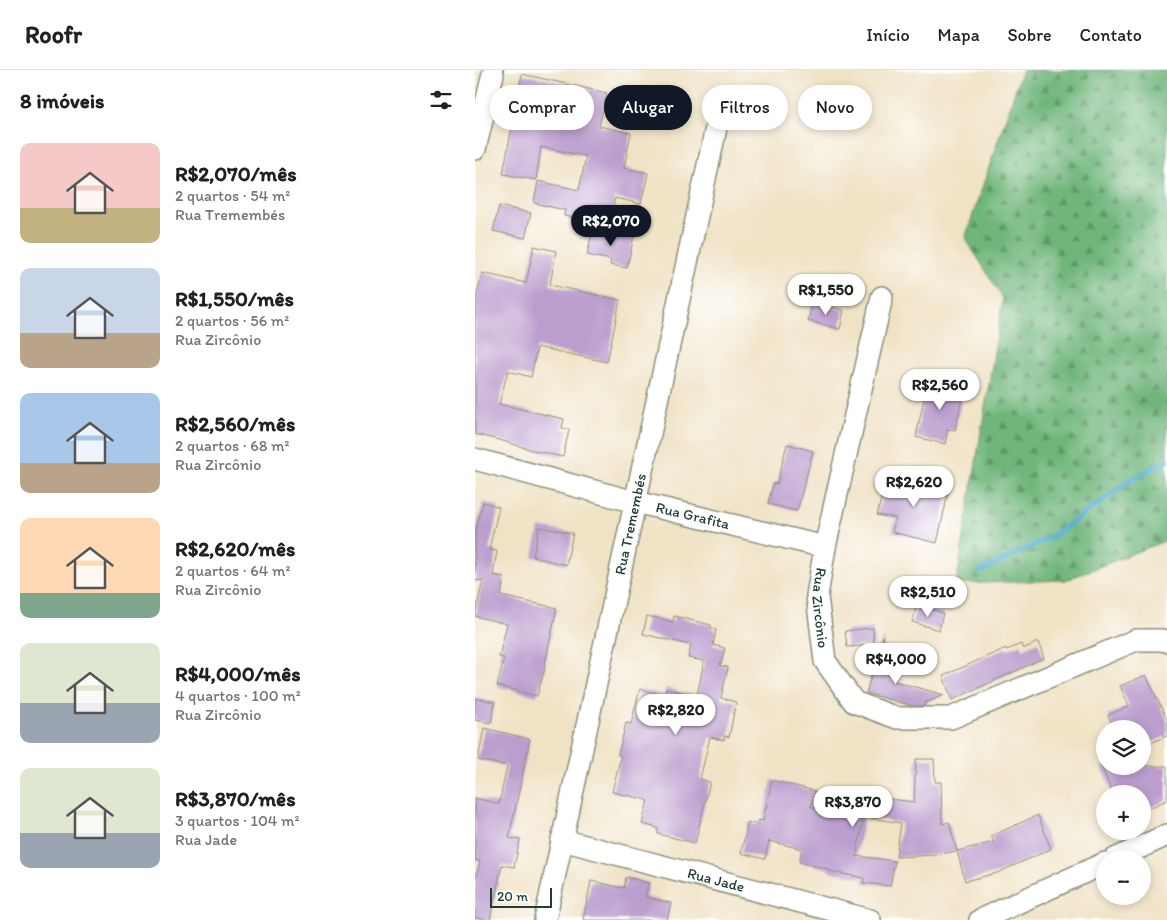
<!DOCTYPE html>
<html lang="pt">
<meta charset="utf-8">
<style>
:root{--surface:#fff;--page:#f6f6f6;--text:#202124;--muted:#757577;--line:#e0e0e0;--accent:#111827}
body{margin:0;font-family:Itim,sans-serif;background:var(--page);color:var(--text);height:100vh;display:flex;flex-direction:column;font-size:19px;white-space:nowrap}
*{box-sizing:border-box;margin:0}
p{font-size:16px;color:var(--muted)}
.icon{flex:none;width:28px;height:28px;fill:none;stroke:currentColor;stroke-width:2;stroke-linecap:round;stroke-linejoin:round}
.map{position:relative;flex:1;overflow:hidden}
.panel{display:flex;flex-direction:column;background:var(--surface);width:475px}
.panel>*{flex:none}
.hud{position:absolute;left:15px;top:15px;width:475px;height:45px;display:flex;gap:10px}
.fabs{position:absolute;left:621px;top:650px;display:grid;gap:10px}
.fabs a{display:grid;place-items:center;width:55px;height:55px;border-radius:50%;background:var(--surface);box-shadow:0 2px 8px #0003;font-size:25px}
.scale{position:absolute;left:15px;bottom:12px;width:62px;box-sizing:border-box;padding-left:5px;border:2px solid #1f3d34;border-top:0;font-size:14px;line-height:18px;white-space:nowrap;color:#1f3d34;-webkit-text-stroke:4px #fff;paint-order:stroke}
.price{position:absolute;translate:-50% -42px;padding:0 11px;border-radius:18px;background:#fff;color:#222;font-size:16px;line-height:32px;filter:drop-shadow(0 1px 2px #0008)}
.price::after{content:'';position:absolute;left:50%;top:30px;width:15px;height:11px;margin-left:-8px;background:inherit;clip-path:polygon(0 0,100% 0,50% 100%)}
.price.active{background:var(--accent);color:#fff}
ul{padding:0;list-style:none}
li{display:flex;align-items:center;gap:15px;height:125px;padding:0 20px}
li span{display:grid;place-items:center;flex:none;width:140px;height:100px;border-radius:10px;color:#555}
li>.icon{margin-inline-start:auto}
span .icon{width:60px;height:60px;fill:#fffc;stroke-width:1}
li b{font-size:21px}
h2{display:flex;justify-content:space-between;align-items:center;height:60px;padding:0 20px;font-size:21px}
.pill{padding:0 18px;border-radius:22px;background:var(--surface);box-shadow:0 2px 8px #0003;font-size:18px;line-height:45px}
.pill.active{background:var(--accent);color:#fff}
header{display:flex;align-items:center;gap:30px;box-sizing:border-box;height:70px;padding:0 25px;background:var(--surface);border-bottom:1px solid var(--line)}
header strong{font-size:24px}
nav{display:flex;gap:28px;margin-inline-start:auto;font-size:18px}
main{display:flex;flex:1;min-height:0}
.map>svg:first-child{display:block}
</style>
<header>
<strong>Roofr</strong>
<nav><a>Início</a><a>Mapa</a><a>Sobre</a><a>Contato</a></nav>
</header>
<main>
<section class="panel">
<h2>8 imóveis<svg class="icon" aria-label="filters" viewBox="0 0 24 24"><path d="M4 7h16M4 17h16"/><circle cx="9" cy="7" r="2"/><circle cx="15" cy="17" r="2"/></svg></h2>
<ul>
<li><span style="background:linear-gradient(#f6c9c9 65%,#c2b280 0)"><svg class="icon" aria-label="home" viewBox="0 0 24 24"><path d="M3 11l9-7 9 7M6 9v11h12V9"/></svg></span><div><b>R$2,070/mês</b><p>2 quartos · 54 m²</p><p>Rua Tremembés</p></div></li>
<li><span style="background:linear-gradient(#c9d6e8 65%,#b9a48a 0)"><svg class="icon" aria-label="home" viewBox="0 0 24 24"><path d="M3 11l9-7 9 7M6 9v11h12V9"/></svg></span><div><b>R$1,550/mês</b><p>2 quartos · 56 m²</p><p>Rua Zircônio</p></div></li>
<li><span style="background:linear-gradient(#a9c7e8 70%,#b9a48a 0)"><svg class="icon" aria-label="home" viewBox="0 0 24 24"><path d="M3 11l9-7 9 7M6 9v11h12V9"/></svg></span><div><b>R$2,560/mês</b><p>2 quartos · 68 m²</p><p>Rua Zircônio</p></div></li>
<li><span style="background:linear-gradient(#ffd9b3 75%,#7fa58c 0)"><svg class="icon" aria-label="home" viewBox="0 0 24 24"><path d="M3 11l9-7 9 7M6 9v11h12V9"/></svg></span><div><b>R$2,620/mês</b><p>2 quartos · 64 m²</p><p>Rua Zircônio</p></div></li>
<li><span style="background:linear-gradient(#dfe7d0 60%,#9aa5b1 0)"><svg class="icon" aria-label="home" viewBox="0 0 24 24"><path d="M3 11l9-7 9 7M6 9v11h12V9"/></svg></span><div><b>R$4,000/mês</b><p>4 quartos · 100 m²</p><p>Rua Zircônio</p></div></li>
<li><span style="background:linear-gradient(#dfe7d0 65%,#9aa5b1 0)"><svg class="icon" aria-label="home" viewBox="0 0 24 24"><path d="M3 11l9-7 9 7M6 9v11h12V9"/></svg></span><div><b>R$3,870/mês</b><p>3 quartos · 104 m²</p><p>Rua Jade</p></div></li>
</ul>
</section>
<div class="map">
<svg width="692" height="850" viewBox="0 0 692 850">
<defs>
<pattern id="forest-firs" width="22" height="20" patternUnits="userSpaceOnUse" patternTransform="scale(1.25)"><rect width="22" height="20" fill="#70b67a"/><path d="M5 1l3.5 6h-7zM16 11l3.5 6h-7z" fill="#5b9565"/></pattern>
</defs>
<rect width="100%" height="100%" fill="#fff"/>
<filter id="ink" filterUnits="userSpaceOnUse"><feTurbulence type="fractalNoise" baseFrequency=".02" numOctaves="2"/><feDisplacementMap in="SourceGraphic" scale="10" xChannelSelector="R" yChannelSelector="G"/><feConvolveMatrix kernelMatrix="1 2 1 2 8 2 1 2 1" color-interpolation-filters="sRGB"/></filter>
<filter id="wash" filterUnits="userSpaceOnUse"><feTurbulence type="fractalNoise" baseFrequency=".0096" numOctaves="4" result="noise"/><feDisplacementMap in="SourceGraphic" scale="20" xChannelSelector="R" yChannelSelector="G"/><feGaussianBlur stdDeviation="1.12" result="paint"/><feColorMatrix in="noise" values="0 0 0 0 0 0 0 0 0 0 0 0 0 0 0 0 0 1.4 0 .05"/><feComposite in="paint" operator="in"/></filter>
<g filter="url(#wash)">
<rect width="100%" height="100%" fill="#f0e2c4"/>
<path fill="url(#forest-firs)" stroke="#487a57" d="M547,0H692V470L591,510L481,514L528,228L490,168Z"/>
<g fill="none" stroke-linecap="round" stroke-linejoin="round">
<path stroke="#46a7c5" stroke-width="6" d="M506,501L578,466L656,410L692,390"/>
</g>
<g id="blocks">
<path fill="#bb9dce" d="M47,4L132,23L124,56L156,63L149,98L173,103L166,134L140,128L134,155L89,146L90,140L59,133L63,111L104,120L111,86L66,77L61,110L28,104Z
M24,136L56,143L50,168L18,161Z
M118,158L159,166L152,198L135,195L136,190L112,185Z
M59,176L81,181L75,215L145,230L132,292L62,277L56,307L33,301L24,334L89,349L87,358L94,360L88,387L57,380L28,371L0,364V233L7,203L51,213Z
M337,233L369,240L365,259L333,251Z
M460,309L490,315L480,360L473,359L470,374L441,367L452,314L459,315Z
M312,374L338,381L322,441L293,434L298,413L302,414Z
M412,406L474,419L462,473L417,462L421,448L402,445Z
M8,432L24,437L14,480L22,481L18,505L29,507L26,526L82,538L69,598H70L62,626L22,616L29,588L24,587L32,554L0,546L8,510L0,511V464Z
M64,457L98,463L91,495L58,487Z
M442,535L468,543L464,560L437,552Z
M172,546L198,552L199,546L236,555V558L241,560L238,575L250,578L245,596L253,597L246,628L261,632L254,667L250,666L249,670L235,667L225,709L235,712L220,773L183,764V758L167,754L173,730L137,722L146,686L143,685L151,653L156,654L165,619L189,625L191,618L222,626L229,591L213,588L216,575L168,564Z
M398,558L399,575L372,577L370,561Z
M408,566L412,601L421,604L419,611L469,625L450,633L449,636H438L391,623Z
M563,572L569,588L477,630L468,606L531,578L532,580L546,574L548,579Z
M671,605L692,650V666L668,676V659H639L633,645L654,636L645,616Z
M0,628L20,632L16,653L0,650Z
M9,658L55,669L34,768L45,770L39,797L27,795L15,850L0,848V810L5,791L0,790V728L24,734L32,696L3,690Z
M441,689H459L460,712H466L467,754L474,752L482,781L460,785L421,787L426,753L389,747L381,786L420,791L415,816L388,813L389,808L353,801V799L324,792L327,779L294,771L290,789L266,783L273,752L283,755L284,750L288,751L297,710L340,721L336,737L388,747L392,726L439,732Z
M626,696H692V730L668,741V724H638Z
M563,745L576,779L522,803L490,811L482,781L519,772L516,766Z
M151,807L174,813L170,827L196,833L192,850H108L116,811L149,818Z"/>
</g>
</g>
<g filter="url(#ink)">
<use href="#blocks" fill-opacity="0" stroke="#88907c" stroke-width="1"/>
<g fill="none" stroke-linecap="round" stroke-linejoin="round">
<g stroke="#88907c" stroke-width="24">
<g id="minor">
<path d="M0,79L18,4"/>
<path id="s1" d="M407,227L350,477L342,526L350,591L379,632L422,648H476L661,570H685L692,571"/>
<path id="s2" d="M0,389L160,432L350,477"/>
<path id="s3" d="M87,770L395,850"/>
<path d="M640,789L692,765"/>
<path id="s4" d="M70,850L241,58"/>
<path d="M505,850L630,793"/>
</g>
</g>
<use href="#minor" stroke="#fff" stroke-width="21"/>
</g>
</g>
<g text-anchor="middle" stroke-width="4.5" stroke-linejoin="round" paint-order="stroke">
<g font-size="15" fill="#1f3d34" stroke="#fff">
<text dy="5" stroke="none"><textPath href="#s2" startOffset="225">Rua Grafita</textPath></text>
<text dy="5" stroke="none"><textPath href="#s4" startOffset="405">Rua Tremembés</textPath></text>
<text dy="5" stroke="none"><textPath href="#s1" startOffset="318">Rua Zircônio</textPath></text>
<text dy="5" stroke="none"><textPath href="#s3" startOffset="159">Rua Jade</textPath></text>
</g>
</g>
</svg>
<div class="fabs">
<a><svg class="icon" aria-label="layers" viewBox="0 0 24 24"><path d="M12 4l9 5-9 5-9-5zM3 14l9 5 9-5"/></svg></a>
<a>+</a>
<a>−</a>
</div>
<div class="scale">20 m</div>
<b class="price active" style="left:136px;top:177px">R$2,070</b>
<b class="price" style="left:351px;top:246px">R$1,550</b>
<b class="price" style="left:465px;top:341px">R$2,560</b>
<b class="price" style="left:439px;top:438px">R$2,620</b>
<b class="price" style="left:453px;top:548px">R$2,510</b>
<b class="price" style="left:421px;top:615px">R$4,000</b>
<b class="price" style="left:201px;top:666px">R$2,820</b>
<b class="price" style="left:378px;top:758px">R$3,870</b>
<div class="hud">
<a class="pill">Comprar</a>
<a class="pill active">Alugar</a>
<a class="pill">Filtros</a>
<a class="pill">Novo</a>
</div>
</div>
</main>
